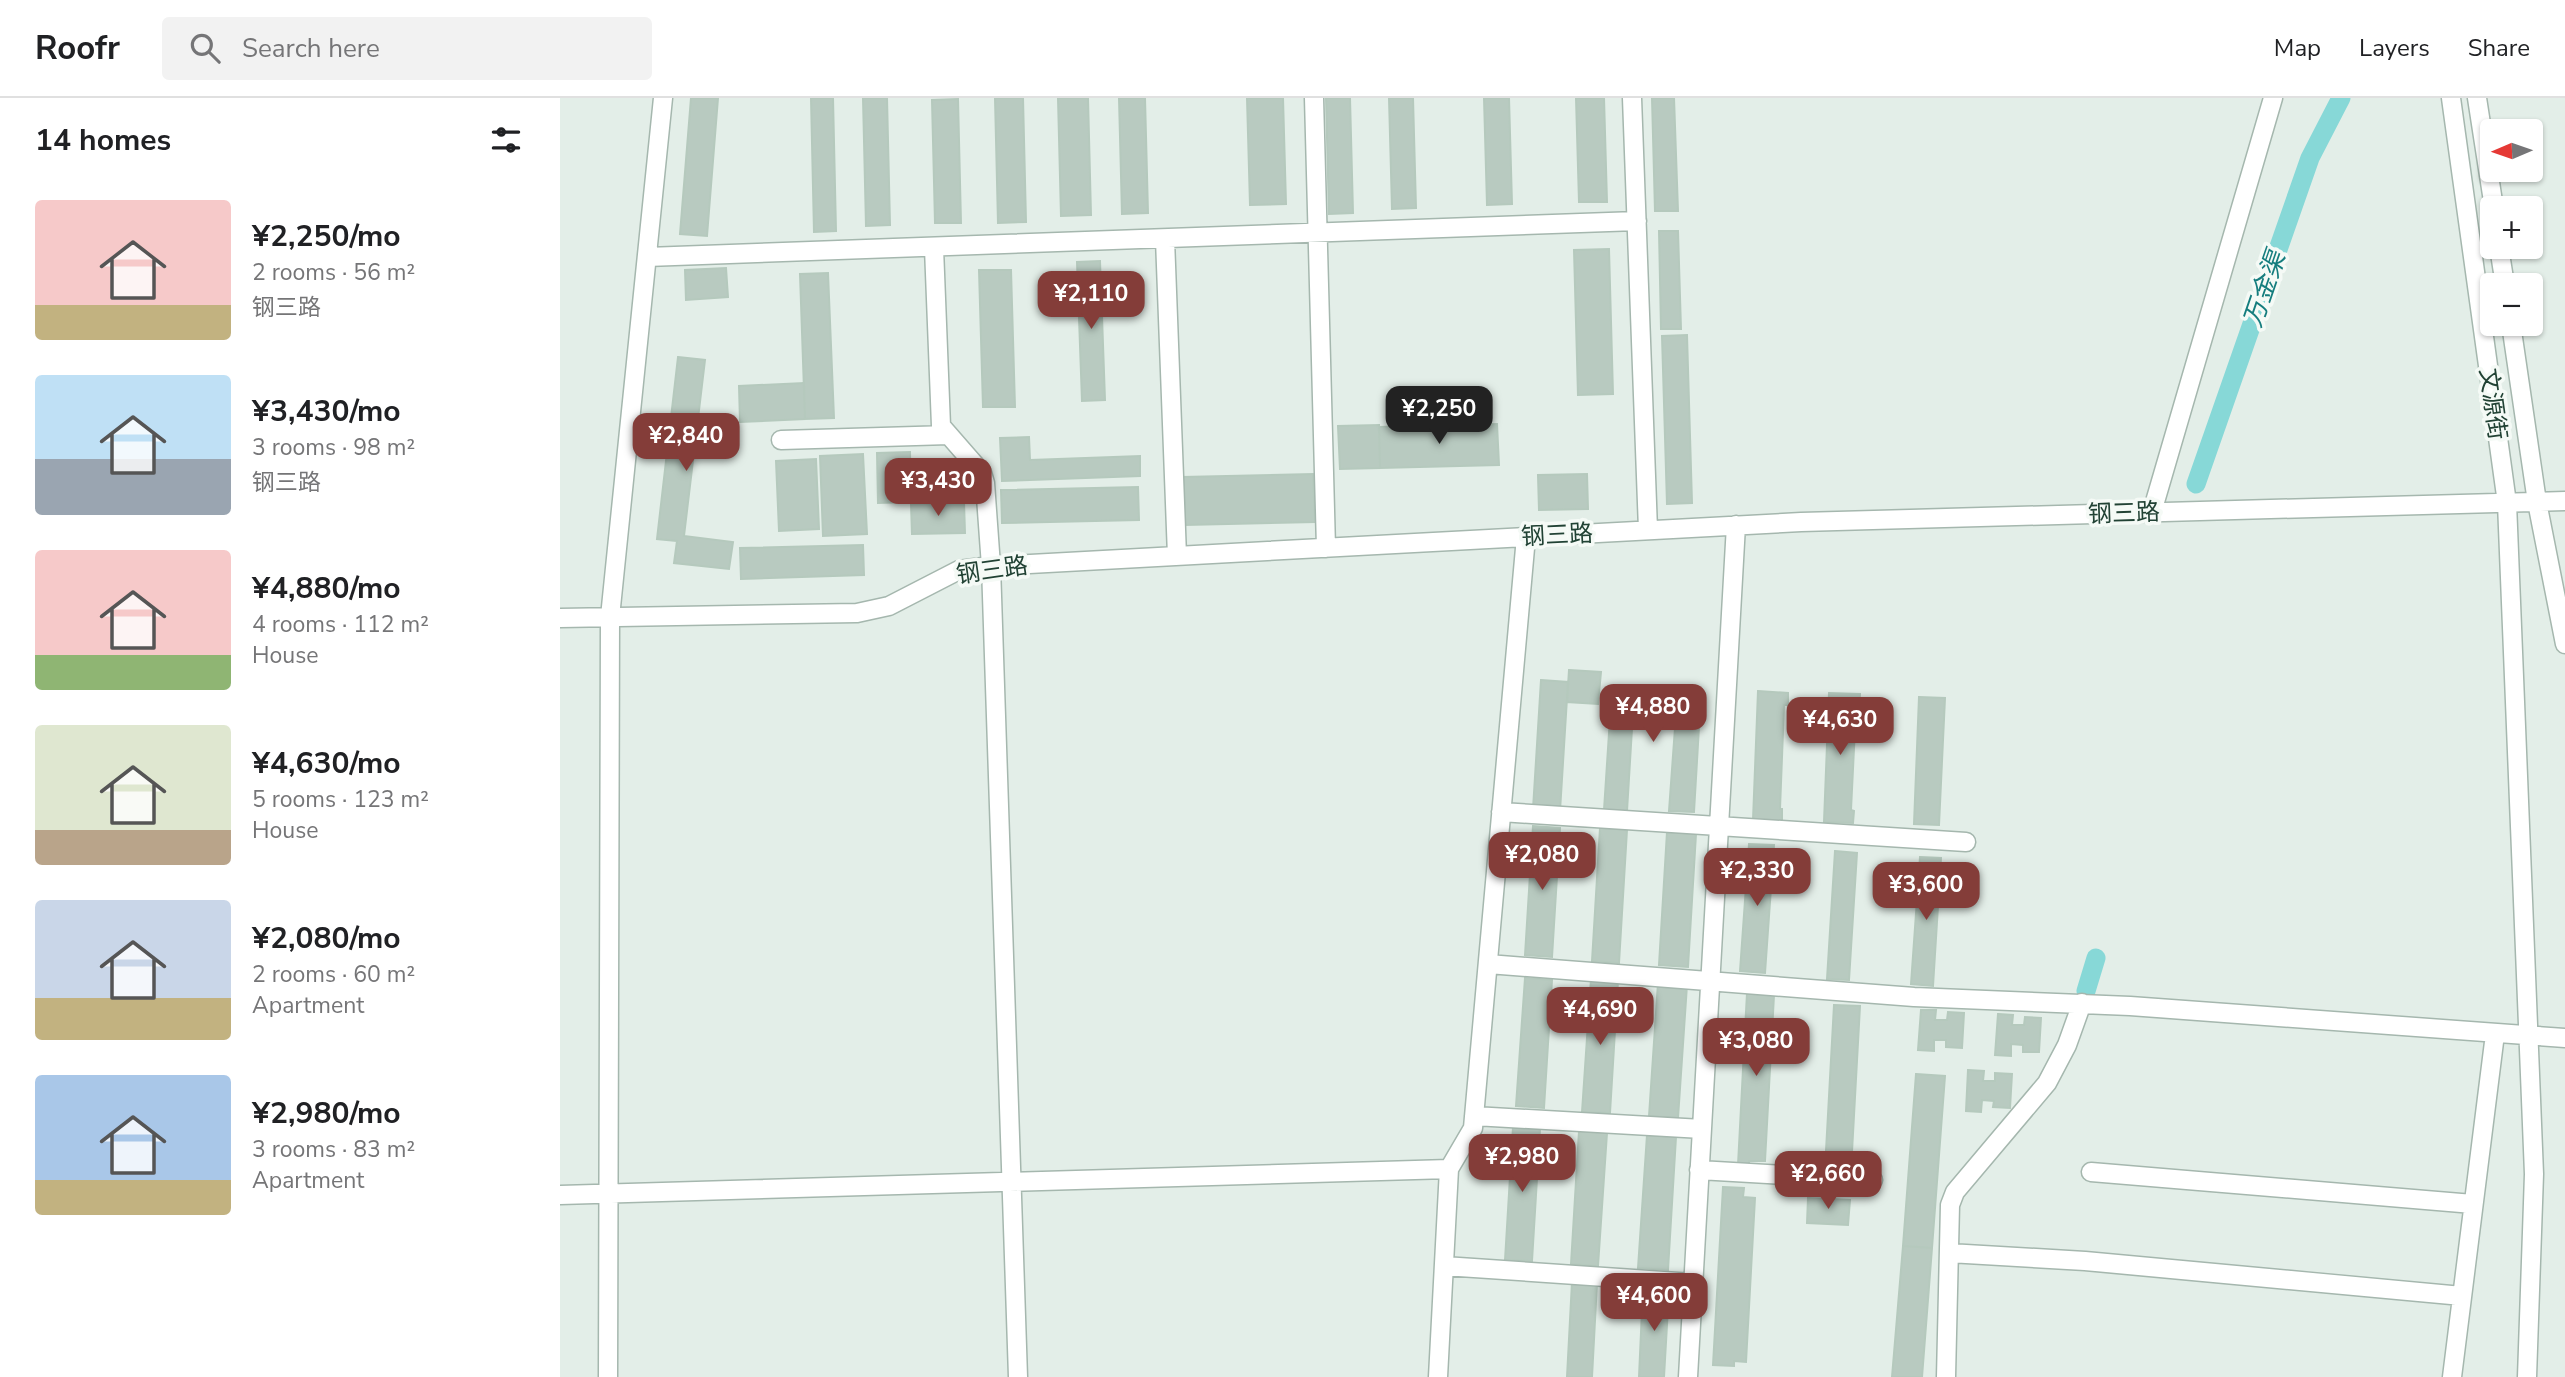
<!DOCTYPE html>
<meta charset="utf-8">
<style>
:root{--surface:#fff;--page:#f2f2f2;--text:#202124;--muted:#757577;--line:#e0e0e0;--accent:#843d39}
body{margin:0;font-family:"Nunito Sans","Noto Sans SC",sans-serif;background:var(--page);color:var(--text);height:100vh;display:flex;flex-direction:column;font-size:26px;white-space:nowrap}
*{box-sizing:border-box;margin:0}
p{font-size:23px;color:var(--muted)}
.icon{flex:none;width:38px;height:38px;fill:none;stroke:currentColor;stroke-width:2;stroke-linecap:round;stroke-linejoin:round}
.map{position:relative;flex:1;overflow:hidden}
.side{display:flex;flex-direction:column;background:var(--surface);width:560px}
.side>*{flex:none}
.needle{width:46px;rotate:268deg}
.controls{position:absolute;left:1920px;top:21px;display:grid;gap:14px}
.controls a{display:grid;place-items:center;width:63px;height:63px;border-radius:7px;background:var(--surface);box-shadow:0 2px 5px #0004;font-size:35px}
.price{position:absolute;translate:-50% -60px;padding:0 16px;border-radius:14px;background:var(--accent);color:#fff;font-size:23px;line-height:46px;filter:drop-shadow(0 2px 4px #0008)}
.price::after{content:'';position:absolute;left:50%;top:42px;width:21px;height:16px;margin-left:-10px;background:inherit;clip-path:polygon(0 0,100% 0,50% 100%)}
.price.active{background:#222;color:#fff}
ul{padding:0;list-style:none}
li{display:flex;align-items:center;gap:21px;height:175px;padding:0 35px}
li span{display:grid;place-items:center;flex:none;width:196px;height:140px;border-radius:7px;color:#555}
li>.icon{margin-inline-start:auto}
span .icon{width:84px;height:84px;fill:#fffc;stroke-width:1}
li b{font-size:30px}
h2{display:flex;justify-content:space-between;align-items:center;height:84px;padding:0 35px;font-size:30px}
header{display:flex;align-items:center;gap:42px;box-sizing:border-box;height:98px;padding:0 35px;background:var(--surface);border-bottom:2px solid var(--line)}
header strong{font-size:33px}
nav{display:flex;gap:38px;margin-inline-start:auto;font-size:24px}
.search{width:490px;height:63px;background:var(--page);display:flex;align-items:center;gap:18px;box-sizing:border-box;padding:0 24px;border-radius:7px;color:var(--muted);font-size:26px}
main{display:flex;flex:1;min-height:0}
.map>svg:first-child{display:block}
</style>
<header>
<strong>Roofr</strong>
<div class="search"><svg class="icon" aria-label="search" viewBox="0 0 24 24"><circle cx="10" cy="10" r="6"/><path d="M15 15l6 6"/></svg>Search here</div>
<nav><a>Map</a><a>Layers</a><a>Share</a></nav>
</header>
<main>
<section class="side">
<h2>14 homes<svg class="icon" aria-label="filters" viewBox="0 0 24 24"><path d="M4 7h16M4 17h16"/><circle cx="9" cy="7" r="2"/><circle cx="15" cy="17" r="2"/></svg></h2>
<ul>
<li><span style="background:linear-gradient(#f6c9c9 75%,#c2b280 0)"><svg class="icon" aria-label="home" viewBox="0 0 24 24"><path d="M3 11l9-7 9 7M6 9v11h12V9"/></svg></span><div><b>¥2,250/mo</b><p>2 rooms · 56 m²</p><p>钢三路</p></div></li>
<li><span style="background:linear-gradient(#bfe0f5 60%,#9aa5b1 0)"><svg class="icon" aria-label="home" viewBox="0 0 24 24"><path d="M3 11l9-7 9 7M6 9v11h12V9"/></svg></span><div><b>¥3,430/mo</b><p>3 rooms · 98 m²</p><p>钢三路</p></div></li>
<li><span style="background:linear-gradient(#f6c9c9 75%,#8fb573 0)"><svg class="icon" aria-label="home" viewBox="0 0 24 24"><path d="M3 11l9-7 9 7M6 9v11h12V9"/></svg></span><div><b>¥4,880/mo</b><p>4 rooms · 112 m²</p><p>House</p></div></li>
<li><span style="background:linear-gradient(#dfe7d0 75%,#b9a48a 0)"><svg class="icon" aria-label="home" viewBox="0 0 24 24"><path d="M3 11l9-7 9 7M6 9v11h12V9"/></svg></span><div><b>¥4,630/mo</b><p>5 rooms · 123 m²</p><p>House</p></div></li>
<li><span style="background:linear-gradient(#c9d6e8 70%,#c2b280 0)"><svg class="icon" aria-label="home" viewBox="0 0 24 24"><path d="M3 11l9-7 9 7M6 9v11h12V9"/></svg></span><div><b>¥2,080/mo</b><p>2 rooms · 60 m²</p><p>Apartment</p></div></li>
<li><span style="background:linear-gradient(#a9c7e8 75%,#c2b280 0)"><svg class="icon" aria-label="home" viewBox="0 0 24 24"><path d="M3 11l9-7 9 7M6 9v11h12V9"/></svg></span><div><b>¥2,980/mo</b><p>3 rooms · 83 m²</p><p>Apartment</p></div></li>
</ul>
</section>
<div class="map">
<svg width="2005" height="1279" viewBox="0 0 2005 1279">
<rect width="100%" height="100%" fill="#e3eee8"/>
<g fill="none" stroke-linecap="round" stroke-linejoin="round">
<path stroke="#87d8d7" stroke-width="19" d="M1636,386L1750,60L1781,0
M1526,893L1536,860"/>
</g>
<path fill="#b8cac0" stroke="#b5c9bd" stroke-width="2" d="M131,0H158L147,138L120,136Z
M251,0H273L276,133L254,134Z
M303,0H327L330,127L306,128Z
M435,0H463L466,124L438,125Z
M498,0H528L531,117L501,118Z
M559,0H585L588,115L562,116Z
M687,0H723L726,106L690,107Z
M766,0H790L793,115L769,116Z
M829,0H853L856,110L832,111Z
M924,0H949L952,106L927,107Z
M1016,0H1044L1047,104H1019Z
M1092,0H1114L1118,113H1095Z
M398,1L401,125H375L372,2Z
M1099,133H1118L1121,231H1101Z
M1049,151L1053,296L1018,297L1014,152Z
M540,163L545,302L522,303L517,164Z
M166,170L168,199L126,202L125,172Z
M419,172H451L455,309H423Z
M268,175L274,320L245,321L240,176Z
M1127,237L1132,405L1107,406L1102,238Z
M118,259L145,262L124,438L173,444L169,471L114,465L117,443L97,441Z
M244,285L245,321L180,324L179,288Z
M937,326L939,367L820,370L819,329Z
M819,327L820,370L780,371L778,328Z
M469,339L470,362L580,358V378L442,383L440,340Z
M350,354L351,404L318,405L317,355Z
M303,356L307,436L263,438L260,358Z
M256,361L259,431L219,433L216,363Z
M753,376L755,424L625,427L623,379Z
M1027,376L1028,411L979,412L978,377Z
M578,389L579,422L442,425L441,392Z
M404,404L405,435L352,436L351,406Z
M303,447L304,477L181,481L180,450Z
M1009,572L1041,574L1038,606L1007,604Z
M981,582L1008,584L1000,713L973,711Z
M1052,589L1141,595L1134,714L1109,713L1116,616L1073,614L1067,713L1044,712Z
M1198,593L1228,595V607H1224L1220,711H1222V723L1193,722Z
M1269,595L1300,596L1299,609H1296L1291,712L1294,713L1293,725L1264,724Z
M1359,599L1385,600L1379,727L1354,726Z
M973,728L1000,730L992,859L965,857Z
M1040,730L1067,732L1059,865L1032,863Z
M1107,734L1136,736L1128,869L1099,867Z
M1189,746L1214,747L1205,875L1180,873Z
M1275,753L1297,755L1289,882L1267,881Z
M1360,759L1381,760L1373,888L1351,886Z
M965,880L992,882L984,1010L956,1008Z
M1031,881L1058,883L1050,1015L1022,1014Z
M1098,885L1127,887L1118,1020L1089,1018Z
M1187,895L1214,897L1205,1063H1189V1067H1178Z
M1274,907L1300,908L1291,1072L1265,1071Z
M1361,912H1376L1375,922H1387L1388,914L1404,915L1402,950L1386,949V942H1374V953L1358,952Z
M1438,916L1453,917L1452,927H1464L1465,919L1481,920L1479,954H1463V947L1451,946V958L1435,957Z
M1408,972L1424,973L1423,983H1435V975L1452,976L1450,1010L1433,1009L1434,1003L1422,1002L1421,1014L1406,1013Z
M1356,976L1385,978L1372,1150L1343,1148Z
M953,1029L980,1031L972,1163L945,1162Z
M1019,1033L1047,1035L1038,1168L1011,1166Z
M1087,1037L1116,1039L1108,1172L1078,1170Z
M1163,1089L1184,1090L1183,1099L1195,1100L1186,1264L1174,1263V1268L1153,1267Z
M1248,1100L1290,1102L1288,1127L1247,1125Z
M1343,1148L1372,1150L1362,1279H1332Z
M1012,1184L1037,1185L1032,1279H1007Z
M1083,1190L1109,1192L1104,1279H1079Z"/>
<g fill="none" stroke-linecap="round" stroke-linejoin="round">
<g stroke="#a5b7ae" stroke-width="21">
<path id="minor" d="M754,0L766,450
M1072,0L1088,432
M1891,0L1947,405L1974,1076L1967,1279
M1917,0L1934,110
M605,141L617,458
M1939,149L1945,187
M374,150L381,328L422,375L425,385L431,468L458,1279
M87,159L1077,123
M1951,226L1977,404L2005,546
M221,342L389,337
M1592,414L1713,0
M0,520L297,515L329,508L399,472L431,468L1241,424L2005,403
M941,714L1406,744
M928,866L1354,899L1570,908L2005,940
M914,1018L1142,1031
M1139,1072L1313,1082
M1531,1074L1913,1106
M0,1097L889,1071
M1389,1155L1525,1163L1902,1198
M884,1168L1133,1185
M48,1279L50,519L103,0
M878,1279L889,1071L913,1030L966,439
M1128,1279L1176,427
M1386,1279L1390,1107L1395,1094L1487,985L1507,947L1522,905
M1892,1279L1935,936"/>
</g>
<use href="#minor" stroke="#fff" stroke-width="18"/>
</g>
<g text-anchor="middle" stroke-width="7" stroke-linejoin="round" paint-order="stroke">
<g font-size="24" fill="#214234" stroke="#f5faf6">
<text transform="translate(1933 306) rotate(82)" y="8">文源街</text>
<text transform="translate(1564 415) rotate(-2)" y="8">钢三路</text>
<text transform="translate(997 437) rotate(-3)" y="8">钢三路</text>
<text transform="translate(432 472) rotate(-8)" y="8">钢三路</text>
</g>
<g font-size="26" font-style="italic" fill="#157d7e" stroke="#f5faf6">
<text transform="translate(1704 191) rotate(-71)" y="9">万金渠</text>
</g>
</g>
</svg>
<div class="controls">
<a><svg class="needle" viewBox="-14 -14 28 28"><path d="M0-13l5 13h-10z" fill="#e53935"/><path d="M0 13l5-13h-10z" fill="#757577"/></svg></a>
<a>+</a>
<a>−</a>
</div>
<b class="price" style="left:531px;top:233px">¥2,110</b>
<b class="price active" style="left:879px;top:348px">¥2,250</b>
<b class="price" style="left:126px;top:375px">¥2,840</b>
<b class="price" style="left:378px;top:420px">¥3,430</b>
<b class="price" style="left:1093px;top:646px">¥4,880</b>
<b class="price" style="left:1280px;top:659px">¥4,630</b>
<b class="price" style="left:982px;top:794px">¥2,080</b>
<b class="price" style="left:1197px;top:810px">¥2,330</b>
<b class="price" style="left:1366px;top:824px">¥3,600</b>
<b class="price" style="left:1040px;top:949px">¥4,690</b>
<b class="price" style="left:1196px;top:980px">¥3,080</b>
<b class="price" style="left:962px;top:1096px">¥2,980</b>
<b class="price" style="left:1268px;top:1113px">¥2,660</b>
<b class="price" style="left:1094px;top:1235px">¥4,600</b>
</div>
</main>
